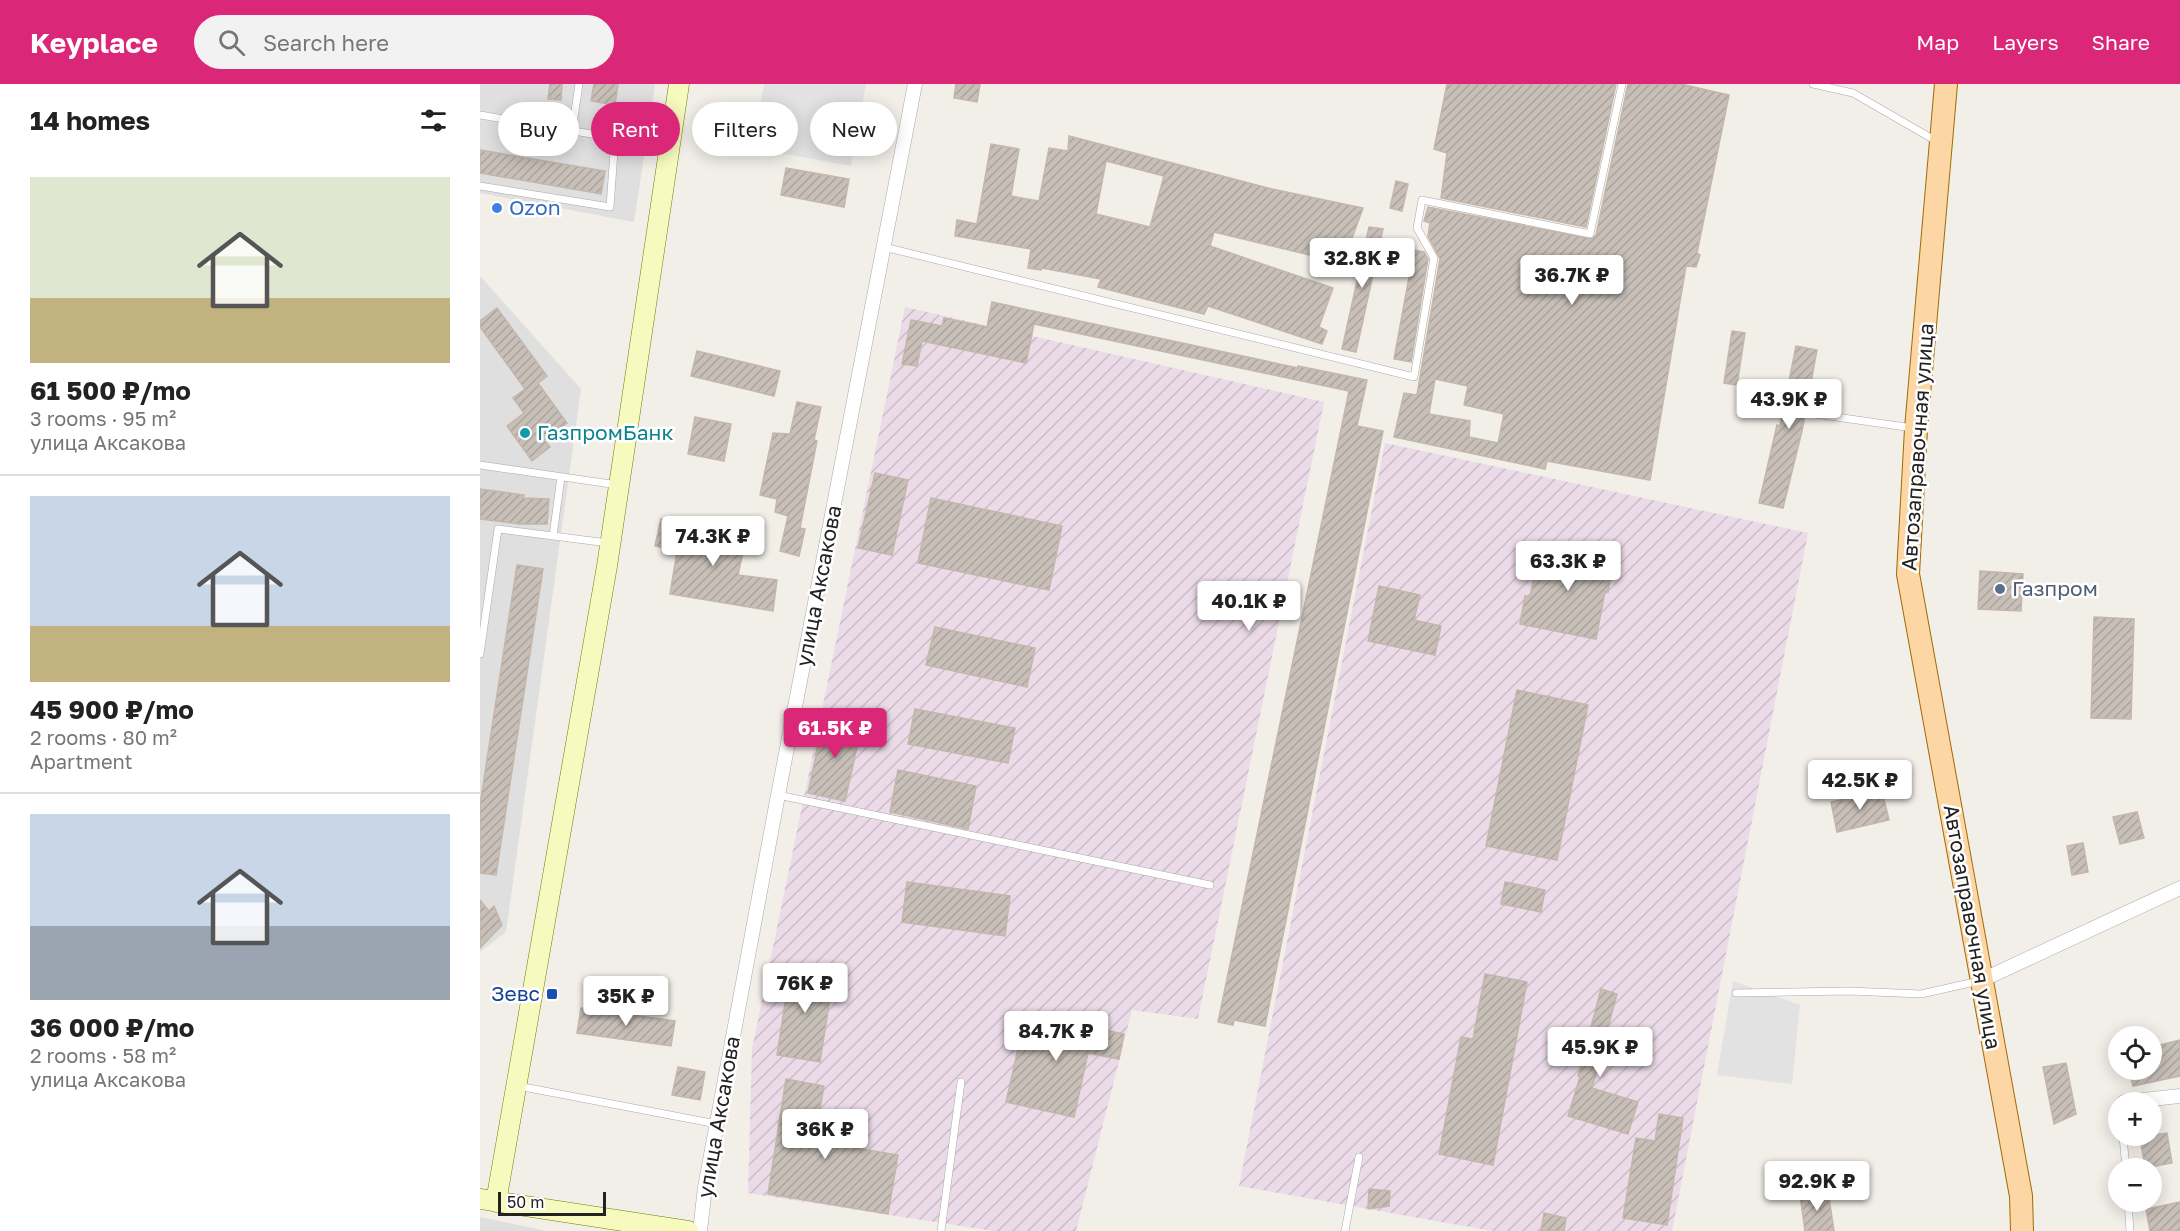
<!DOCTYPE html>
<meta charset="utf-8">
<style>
:root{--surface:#fff;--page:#f2f2f2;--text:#222;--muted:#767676;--line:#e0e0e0;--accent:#db2777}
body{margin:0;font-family:"Golos Text",sans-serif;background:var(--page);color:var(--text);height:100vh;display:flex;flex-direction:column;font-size:22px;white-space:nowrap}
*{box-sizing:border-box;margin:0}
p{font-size:20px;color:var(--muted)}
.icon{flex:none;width:33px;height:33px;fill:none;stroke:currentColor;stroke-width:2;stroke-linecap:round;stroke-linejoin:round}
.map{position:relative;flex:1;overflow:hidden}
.details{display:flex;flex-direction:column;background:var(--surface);width:480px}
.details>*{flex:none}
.top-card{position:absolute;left:18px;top:18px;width:570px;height:54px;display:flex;gap:12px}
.tools{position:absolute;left:1628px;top:942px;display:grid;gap:12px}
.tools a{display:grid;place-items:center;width:54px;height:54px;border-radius:50%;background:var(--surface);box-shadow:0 3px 15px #0003;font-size:30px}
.scale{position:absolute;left:18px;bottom:15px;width:108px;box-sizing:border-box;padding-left:6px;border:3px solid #222;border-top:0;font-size:16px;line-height:21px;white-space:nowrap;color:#222;-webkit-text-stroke:4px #fff;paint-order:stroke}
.price{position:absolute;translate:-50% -51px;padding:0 14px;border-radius:6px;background:#fff;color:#222;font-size:20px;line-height:39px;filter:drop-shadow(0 2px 3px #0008)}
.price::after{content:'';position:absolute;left:50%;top:36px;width:18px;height:14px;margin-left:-9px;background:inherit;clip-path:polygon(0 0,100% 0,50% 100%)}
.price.active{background:var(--accent);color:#fff}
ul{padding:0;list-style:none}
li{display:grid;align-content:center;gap:12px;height:318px;padding:0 30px}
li+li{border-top:2px solid var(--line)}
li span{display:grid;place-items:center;height:186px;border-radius:0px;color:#555}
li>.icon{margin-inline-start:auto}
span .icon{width:108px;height:108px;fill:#fffc;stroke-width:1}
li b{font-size:26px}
h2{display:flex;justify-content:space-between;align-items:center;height:72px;padding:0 30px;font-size:26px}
.tag{padding:0 21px;border-radius:27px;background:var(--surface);box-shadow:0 3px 15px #0003;font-size:21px;line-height:54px}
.tag.active{background:var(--accent);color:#fff}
header{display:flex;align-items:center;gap:36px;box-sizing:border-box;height:84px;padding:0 30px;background:var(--accent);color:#fff}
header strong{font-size:28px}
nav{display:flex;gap:33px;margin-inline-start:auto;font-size:21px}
.search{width:420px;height:54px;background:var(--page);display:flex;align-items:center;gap:15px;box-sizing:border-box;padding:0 21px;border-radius:33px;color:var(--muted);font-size:22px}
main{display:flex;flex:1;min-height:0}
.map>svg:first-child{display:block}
</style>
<header>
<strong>Keyplace</strong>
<div class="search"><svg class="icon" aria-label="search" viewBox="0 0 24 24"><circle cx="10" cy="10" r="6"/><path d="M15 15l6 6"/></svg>Search here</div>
<nav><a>Map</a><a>Layers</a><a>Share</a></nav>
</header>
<main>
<section class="details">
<h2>14 homes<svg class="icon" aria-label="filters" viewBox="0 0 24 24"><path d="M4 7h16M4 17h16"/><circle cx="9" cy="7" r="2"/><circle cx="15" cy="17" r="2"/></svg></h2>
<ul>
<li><span style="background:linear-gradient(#dfe7d0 65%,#c2b280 0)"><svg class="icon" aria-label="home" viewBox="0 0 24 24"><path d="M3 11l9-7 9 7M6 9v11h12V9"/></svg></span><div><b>61 500 ₽/mo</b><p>3 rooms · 95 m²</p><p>улица Аксакова</p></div></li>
<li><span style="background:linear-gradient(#c9d6e8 70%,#c2b280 0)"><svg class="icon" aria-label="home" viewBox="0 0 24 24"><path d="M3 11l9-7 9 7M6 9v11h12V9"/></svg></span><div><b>45 900 ₽/mo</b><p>2 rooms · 80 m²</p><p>Apartment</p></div></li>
<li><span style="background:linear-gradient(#c9d6e8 60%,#9aa5b1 0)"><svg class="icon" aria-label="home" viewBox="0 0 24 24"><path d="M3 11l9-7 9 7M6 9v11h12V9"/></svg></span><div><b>36 000 ₽/mo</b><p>2 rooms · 58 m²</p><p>улица Аксакова</p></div></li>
</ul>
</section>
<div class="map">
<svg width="1700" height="1147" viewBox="0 0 1700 1147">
<defs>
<pattern id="industrial-furrows" width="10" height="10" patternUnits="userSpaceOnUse" patternTransform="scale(1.5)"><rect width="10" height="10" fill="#ebdbe8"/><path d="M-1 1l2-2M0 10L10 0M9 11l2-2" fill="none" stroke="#c9bcc7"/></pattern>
<pattern id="building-hatch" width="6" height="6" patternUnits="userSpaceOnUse" patternTransform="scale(1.5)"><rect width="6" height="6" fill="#c7bfb8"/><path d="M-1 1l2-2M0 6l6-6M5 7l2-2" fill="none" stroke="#aba49e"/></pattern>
</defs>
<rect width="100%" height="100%" fill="#f2efe9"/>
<path fill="#e0dfdf" d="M0,0H175L154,138L0,109Z
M0,192L101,305L26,848L0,868Z
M0,1133L67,1147H0Z"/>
<path fill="url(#industrial-furrows)" d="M425,223L844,318L718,935L652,926L596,1147H513L268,1109L272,965Z
M905,359L1328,449L1192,1147H1012L759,1102Z"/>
<path fill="#e2e2e2" d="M284,0H386L371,82L272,64Z
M1253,897L1320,921L1312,1000L1237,991Z"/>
<path fill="url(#building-hatch)" stroke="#c4b6ab" stroke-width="1.5" fill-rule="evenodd" d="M70,0H82L81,16L68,15Z
M114,0H138L135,21L111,17Z
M476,0H500L497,18L474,14Z
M967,0H1136L1106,143L961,114L967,69L954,65Z
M1148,0H1201L1249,11L1217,169L1220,171L1216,183L1206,182L1170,396L1067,377L1065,385L914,353L924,309L937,311L960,175L948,152L950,139L944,137L948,123L1112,155L1116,151ZM955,295L988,302L984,321L1024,330L1018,359L989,353L990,337L949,330Z
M589,52L792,105L883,124L863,179L734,148L730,162L853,204L839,243L847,247L842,260L728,222L724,230L618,203L621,195L562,184L561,186L548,184L551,165L475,152L477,136L497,140L511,60L539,65L531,112L559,117L569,64L588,67ZM626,77L684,92L670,143L616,130Z
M0,66L125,87L121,110L0,89Z
M306,84L369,95L364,123L301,111Z
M916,97L928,100L922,127L910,124Z
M889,143L903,145L876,268L862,265Z
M934,166L944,168L948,175L931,278L914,275Z
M512,218L818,284V282L887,296L877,342L903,347L785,942L754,936L753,941L738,938L869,307L554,240L546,279L442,257L437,282L422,280L431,236L462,242L464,234L507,243Z
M17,224L67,292L58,299L87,339L64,356L70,363L52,377L27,342L44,329L33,314L45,305L0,243V237Z
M1252,247L1265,249L1257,301L1244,299Z
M1316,262L1337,266L1322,347L1303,424L1279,419L1297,341L1300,342Z
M217,267L300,287L294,312L211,292Z
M317,318L341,323L334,356L337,357L320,444L325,445L319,472L300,467L308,432L295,428L297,415L280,411L293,349L310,350Z
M215,333L251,340L244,377L208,370Z
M395,389L428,396L412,471L378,464Z
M0,405L44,411L43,414L69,415L67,440H40L0,435Z
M451,414L582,442L569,506L438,479Z
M181,435L266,454L258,491L297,496L293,527L190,510L197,467L175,462Z
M1060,461L1134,476L1128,508L1125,507L1116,555L1040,540L1045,512L1050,513Z
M37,481L63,485L16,791L0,789V721Z
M1500,487L1543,490L1541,527L1498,525Z
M899,502L940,511L934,536L961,542L955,571L888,557Z
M1614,533L1654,535L1651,635L1611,634Z
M455,543L555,564L547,603L446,581Z
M1037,606L1108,621L1077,776L1006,762Z
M435,625L535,644L528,679L428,660Z
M344,633L382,641L365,717L328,709Z
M418,686L496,702L488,745L410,728Z
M1402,707L1409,736L1357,748L1351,718Z
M1657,728L1664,754L1640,760L1633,733Z
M1603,759L1608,788L1592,791L1587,762Z
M427,798L530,812L525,852L422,838Z
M1025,798L1065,806L1061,828L1021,820Z
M0,816L9,827L14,822L22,841L0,864Z
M311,881L354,888L340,978L297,971Z
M1005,890L1047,898L1013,1081L959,1070L981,953L993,955Z
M1121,905L1137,910L1112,1004L1158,1018L1148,1050L1088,1032L1100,993L1098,992Z
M101,924L195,937L191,962L97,949Z
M546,929L644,950L639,975L608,969L594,1033L526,1018Z
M1700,956V992L1653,1002L1649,986H1671V963Z
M1586,979L1596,1030L1574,1040L1563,983Z
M198,983L225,988L220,1016L192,1011Z
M306,995L344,1002L334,1057L418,1071L408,1130L288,1110Z
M1179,1030L1203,1034L1187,1141L1143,1134L1156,1054L1175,1057Z
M1687,1049L1692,1079L1665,1084L1660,1053Z
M889,1105L910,1107L909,1122L888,1125Z
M1348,1107L1354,1147H1325L1320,1111Z
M1700,1118V1147H1670L1666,1125Z
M1064,1129L1086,1134L1084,1147H1061Z"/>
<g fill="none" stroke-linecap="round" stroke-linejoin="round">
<g stroke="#a9a9a9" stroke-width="8">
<path id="service" d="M1333,0L1373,9L1458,58
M0,31L135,54L187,66
M92,47L99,0
M0,102L130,123L135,54
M404,163L934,293L954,174L937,144L942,116L1110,150L1142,0
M1335,330L1433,344
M0,381L138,401
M73,452L81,393
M0,570L18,445L128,459
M298,711L730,801
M1256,909L1369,907L1441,910L1499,897
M38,1002L237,1040
M1643,1053L1646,1084
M1648,1118L1650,1147
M461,1147L481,998
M865,1147L879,1073"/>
</g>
<g stroke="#a9a9a9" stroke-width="15">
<path id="minor" d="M1502,896L1700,804
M1644,1018L1700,1012
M220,1147L225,1103L298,711L435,0"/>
</g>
<g stroke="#707d05" stroke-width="21">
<path id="secondary" d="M0,1115L208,1147
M16,1118L127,482L199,0"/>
</g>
<g stroke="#a06b00" stroke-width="24">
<path id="primary" d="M1466,0L1436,345L1428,490L1541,1112L1542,1147"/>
</g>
<use href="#service" stroke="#fff" stroke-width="7"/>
<use href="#minor" stroke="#fff" stroke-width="14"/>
<use href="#secondary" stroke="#f7fabf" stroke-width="20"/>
<use href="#primary" stroke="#fcd6a4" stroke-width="22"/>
</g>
<circle fill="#3f7fe0" stroke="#fff" stroke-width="2" cx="17" cy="124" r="6"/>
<circle fill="#0f9aa8" stroke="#fff" stroke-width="2" cx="45" cy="349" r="6"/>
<circle fill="#5c6f8a" stroke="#fff" stroke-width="2" cx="1520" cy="505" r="6"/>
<rect fill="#1a4fb4" stroke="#fff" stroke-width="2" x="66" y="904" width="12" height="12" rx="3"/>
<g text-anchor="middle" stroke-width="5" stroke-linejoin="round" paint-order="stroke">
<g font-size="21" fill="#366cbe" stroke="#fff" text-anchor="start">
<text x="29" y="131">Ozon</text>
</g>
<g font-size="21" fill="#0d838f" stroke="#fff" text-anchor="start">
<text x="57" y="356">ГазпромБанк</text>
</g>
<g font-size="21" fill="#222" stroke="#fff">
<text transform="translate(1438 363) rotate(-86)" y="7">Автозаправочная улица</text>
<text transform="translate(339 502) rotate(-79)" y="7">улица Аксакова</text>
<text transform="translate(1492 843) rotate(80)" y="7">Автозаправочная улица</text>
<text transform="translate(239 1033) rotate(-80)" y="7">улица Аксакова</text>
</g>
<g font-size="21" fill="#4e5e75" stroke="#fff" text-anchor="start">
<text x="1532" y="512">Газпром</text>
</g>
<g font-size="21" fill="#164399" stroke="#fff" text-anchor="end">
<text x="60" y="917">Зевс</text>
</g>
</g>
</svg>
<div class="tools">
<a><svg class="icon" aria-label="locate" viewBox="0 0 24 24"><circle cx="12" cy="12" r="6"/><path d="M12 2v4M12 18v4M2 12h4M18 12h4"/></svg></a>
<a>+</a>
<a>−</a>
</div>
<div class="scale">50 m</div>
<b class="price" style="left:882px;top:205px">32.8K ₽</b>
<b class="price" style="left:1092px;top:222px">36.7K ₽</b>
<b class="price" style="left:1309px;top:346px">43.9K ₽</b>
<b class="price" style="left:233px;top:483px">74.3K ₽</b>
<b class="price" style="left:1088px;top:508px">63.3K ₽</b>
<b class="price" style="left:769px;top:548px">40.1K ₽</b>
<b class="price active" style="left:355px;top:675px">61.5K ₽</b>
<b class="price" style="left:1380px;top:727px">42.5K ₽</b>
<b class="price" style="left:325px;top:930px">76K ₽</b>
<b class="price" style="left:146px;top:943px">35K ₽</b>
<b class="price" style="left:576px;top:978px">84.7K ₽</b>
<b class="price" style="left:1120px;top:994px">45.9K ₽</b>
<b class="price" style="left:345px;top:1076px">36K ₽</b>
<b class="price" style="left:1337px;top:1128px">92.9K ₽</b>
<div class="top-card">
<a class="tag">Buy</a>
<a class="tag active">Rent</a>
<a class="tag">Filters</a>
<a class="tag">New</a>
</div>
</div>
</main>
